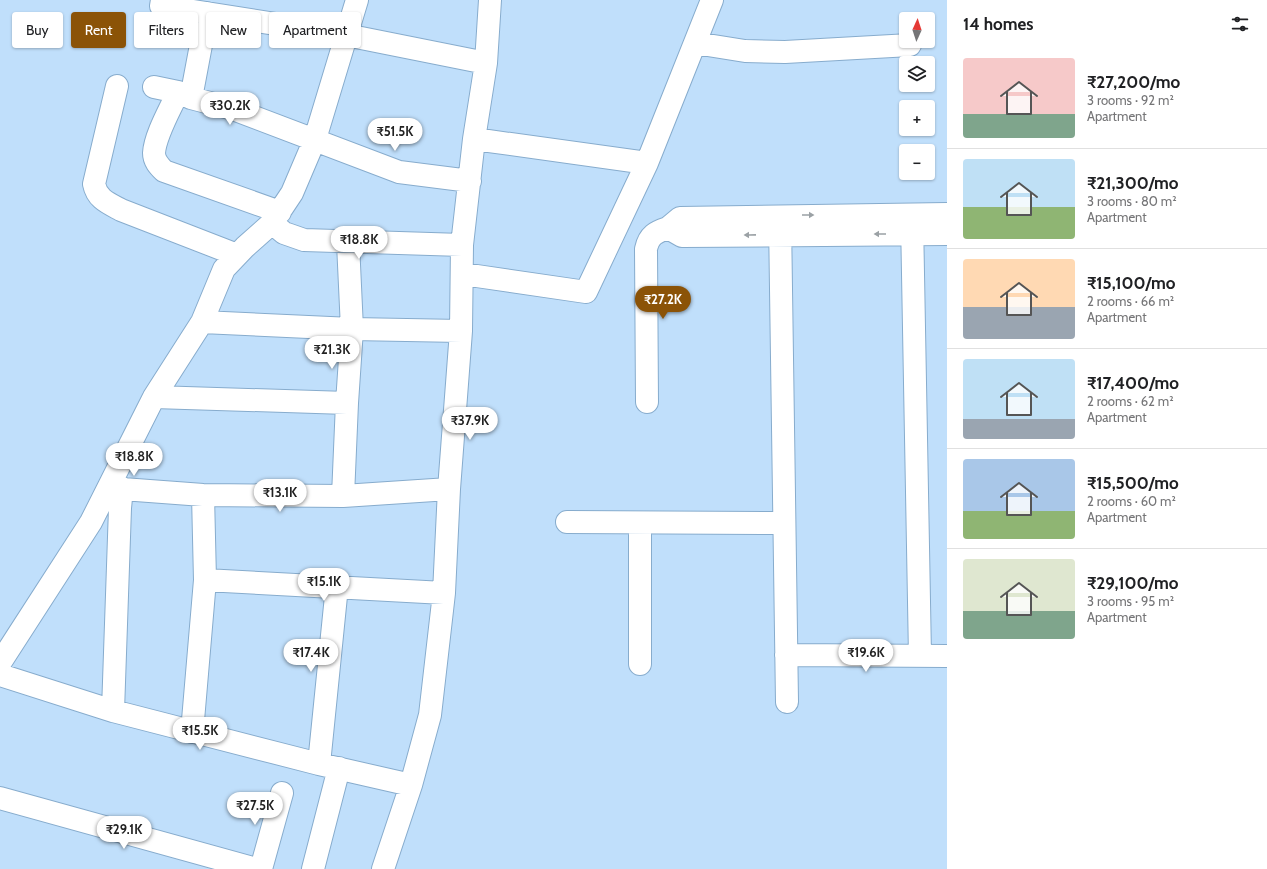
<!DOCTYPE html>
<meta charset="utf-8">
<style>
:root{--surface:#fff;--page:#f2f2f2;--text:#202124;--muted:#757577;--line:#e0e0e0;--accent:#8b5307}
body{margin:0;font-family:Cabin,sans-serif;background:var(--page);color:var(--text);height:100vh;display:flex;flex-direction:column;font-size:15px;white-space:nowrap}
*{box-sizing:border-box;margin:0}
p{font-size:13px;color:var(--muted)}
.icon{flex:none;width:22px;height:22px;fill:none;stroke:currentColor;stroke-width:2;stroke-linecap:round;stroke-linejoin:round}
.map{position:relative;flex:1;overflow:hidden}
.sheet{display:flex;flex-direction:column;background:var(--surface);width:320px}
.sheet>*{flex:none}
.top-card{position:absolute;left:12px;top:12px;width:380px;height:36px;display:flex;gap:8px}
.needle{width:26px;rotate:3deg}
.fabs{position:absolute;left:899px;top:12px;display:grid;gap:8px}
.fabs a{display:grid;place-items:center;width:36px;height:36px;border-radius:4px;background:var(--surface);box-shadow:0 1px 3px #0004;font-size:20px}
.price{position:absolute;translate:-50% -34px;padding:0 9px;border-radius:14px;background:#fff;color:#222;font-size:13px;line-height:26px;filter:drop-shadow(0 1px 2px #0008)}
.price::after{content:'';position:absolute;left:50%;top:24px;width:12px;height:9px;margin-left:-6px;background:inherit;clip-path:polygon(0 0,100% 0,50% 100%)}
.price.selected{background:var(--accent);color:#fff}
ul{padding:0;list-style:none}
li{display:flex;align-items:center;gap:12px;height:100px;padding:0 16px}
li+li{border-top:1px solid var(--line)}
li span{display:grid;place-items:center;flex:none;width:112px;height:80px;border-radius:4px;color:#555}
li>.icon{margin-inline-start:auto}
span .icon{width:48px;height:48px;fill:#fffc;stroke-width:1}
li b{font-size:17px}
h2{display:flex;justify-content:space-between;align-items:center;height:48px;padding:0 16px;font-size:17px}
.pill{padding:0 14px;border-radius:4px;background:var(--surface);box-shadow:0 1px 3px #0004;font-size:14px;line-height:36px}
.pill.selected{background:var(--accent);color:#fff}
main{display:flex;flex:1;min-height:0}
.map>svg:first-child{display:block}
</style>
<main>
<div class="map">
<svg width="947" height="869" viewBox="0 0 947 869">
<rect width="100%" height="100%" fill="#c0dffb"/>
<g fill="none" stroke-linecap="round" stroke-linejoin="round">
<g stroke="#87accd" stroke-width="24">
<path id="minor" d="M162,0L161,6L346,35L486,63
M695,43L745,51L785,52L910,45
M117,86L94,184C97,199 108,203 121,210L237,255
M154,87L178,92L191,98L233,109L399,172L470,181
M178,92C171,108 155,135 154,153C154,161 159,166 164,171L280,212
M191,98L207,13
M474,139L647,163
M947,214L680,218L668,228L682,236L947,234
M912,219L920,656
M780,220L787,702
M272,223L284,233L304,240L462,245
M463,274L586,292L647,163L712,0
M202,322L352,329L461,331
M154,397L347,403
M647,402L646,249C649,235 656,232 668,228
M109,488L203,495L343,496L449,489
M343,496L347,403L352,329L348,243
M567,522L783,523
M205,580L444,593
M786,655L947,656
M0,663L91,522L154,397L202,322L224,269L245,247L272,223L292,193L315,139L357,0
M640,664V523
M0,675L113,711L319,764L411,785
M113,711L120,508L122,488
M192,732L205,580L203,495
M319,764L337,586
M0,798L256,869
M261,869L282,793
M313,869L339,768
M383,869L411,785L430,715L444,593L449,489L461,331L462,245L474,139L486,63L490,0"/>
</g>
<use href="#minor" stroke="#fff" stroke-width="22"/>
</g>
<defs><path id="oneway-solid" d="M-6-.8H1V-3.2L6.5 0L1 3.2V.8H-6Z"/></defs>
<g fill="#9ba1a5">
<use href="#oneway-solid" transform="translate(808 215)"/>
<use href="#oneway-solid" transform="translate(880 234) rotate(180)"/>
<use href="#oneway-solid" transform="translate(750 235) rotate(179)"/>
</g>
</svg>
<div class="fabs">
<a><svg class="needle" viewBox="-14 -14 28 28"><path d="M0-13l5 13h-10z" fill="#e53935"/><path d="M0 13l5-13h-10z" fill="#757577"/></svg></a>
<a><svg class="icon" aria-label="layers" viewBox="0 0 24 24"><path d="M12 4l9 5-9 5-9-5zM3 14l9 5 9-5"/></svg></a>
<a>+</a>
<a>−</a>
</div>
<b class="price" style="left:230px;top:126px">₹30.2K</b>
<b class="price" style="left:395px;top:152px">₹51.5K</b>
<b class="price" style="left:359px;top:260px">₹18.8K</b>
<b class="price selected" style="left:663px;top:320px">₹27.2K</b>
<b class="price" style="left:332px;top:370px">₹21.3K</b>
<b class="price" style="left:470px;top:441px">₹37.9K</b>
<b class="price" style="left:134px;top:477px">₹18.8K</b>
<b class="price" style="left:280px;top:513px">₹13.1K</b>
<b class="price" style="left:324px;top:602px">₹15.1K</b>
<b class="price" style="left:311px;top:673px">₹17.4K</b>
<b class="price" style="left:866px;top:673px">₹19.6K</b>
<b class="price" style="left:200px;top:751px">₹15.5K</b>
<b class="price" style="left:255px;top:826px">₹27.5K</b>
<b class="price" style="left:124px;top:850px">₹29.1K</b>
<div class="top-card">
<a class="pill">Buy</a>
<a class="pill selected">Rent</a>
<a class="pill">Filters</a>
<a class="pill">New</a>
<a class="pill">Apartment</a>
</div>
</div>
<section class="sheet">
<h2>14 homes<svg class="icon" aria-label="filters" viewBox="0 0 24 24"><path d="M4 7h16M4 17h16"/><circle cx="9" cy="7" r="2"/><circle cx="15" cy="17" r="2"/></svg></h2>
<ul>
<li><span style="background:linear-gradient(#f6c9c9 70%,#7fa58c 0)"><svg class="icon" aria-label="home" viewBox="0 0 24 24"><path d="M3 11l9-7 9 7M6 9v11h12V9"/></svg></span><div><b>₹27,200/mo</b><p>3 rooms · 92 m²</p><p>Apartment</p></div></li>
<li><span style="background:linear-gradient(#bfe0f5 60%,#8fb573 0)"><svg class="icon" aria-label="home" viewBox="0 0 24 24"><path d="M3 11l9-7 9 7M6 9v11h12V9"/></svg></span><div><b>₹21,300/mo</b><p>3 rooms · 80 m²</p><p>Apartment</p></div></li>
<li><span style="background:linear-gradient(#ffd9b3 60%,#9aa5b1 0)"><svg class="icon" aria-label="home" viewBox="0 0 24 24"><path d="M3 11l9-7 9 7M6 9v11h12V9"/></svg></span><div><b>₹15,100/mo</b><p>2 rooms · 66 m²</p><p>Apartment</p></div></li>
<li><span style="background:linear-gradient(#bfe0f5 75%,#9aa5b1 0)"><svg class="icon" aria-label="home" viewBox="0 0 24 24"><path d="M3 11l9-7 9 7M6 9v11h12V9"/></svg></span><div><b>₹17,400/mo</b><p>2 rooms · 62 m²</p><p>Apartment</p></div></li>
<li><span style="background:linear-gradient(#a9c7e8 65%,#8fb573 0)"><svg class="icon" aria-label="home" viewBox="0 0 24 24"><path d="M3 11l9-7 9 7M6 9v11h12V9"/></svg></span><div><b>₹15,500/mo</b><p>2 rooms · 60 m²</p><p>Apartment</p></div></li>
<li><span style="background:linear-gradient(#dfe7d0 65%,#7fa58c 0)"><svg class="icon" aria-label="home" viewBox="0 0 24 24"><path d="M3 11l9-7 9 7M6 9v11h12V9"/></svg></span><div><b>₹29,100/mo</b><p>3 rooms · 95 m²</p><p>Apartment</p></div></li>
</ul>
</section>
</main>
